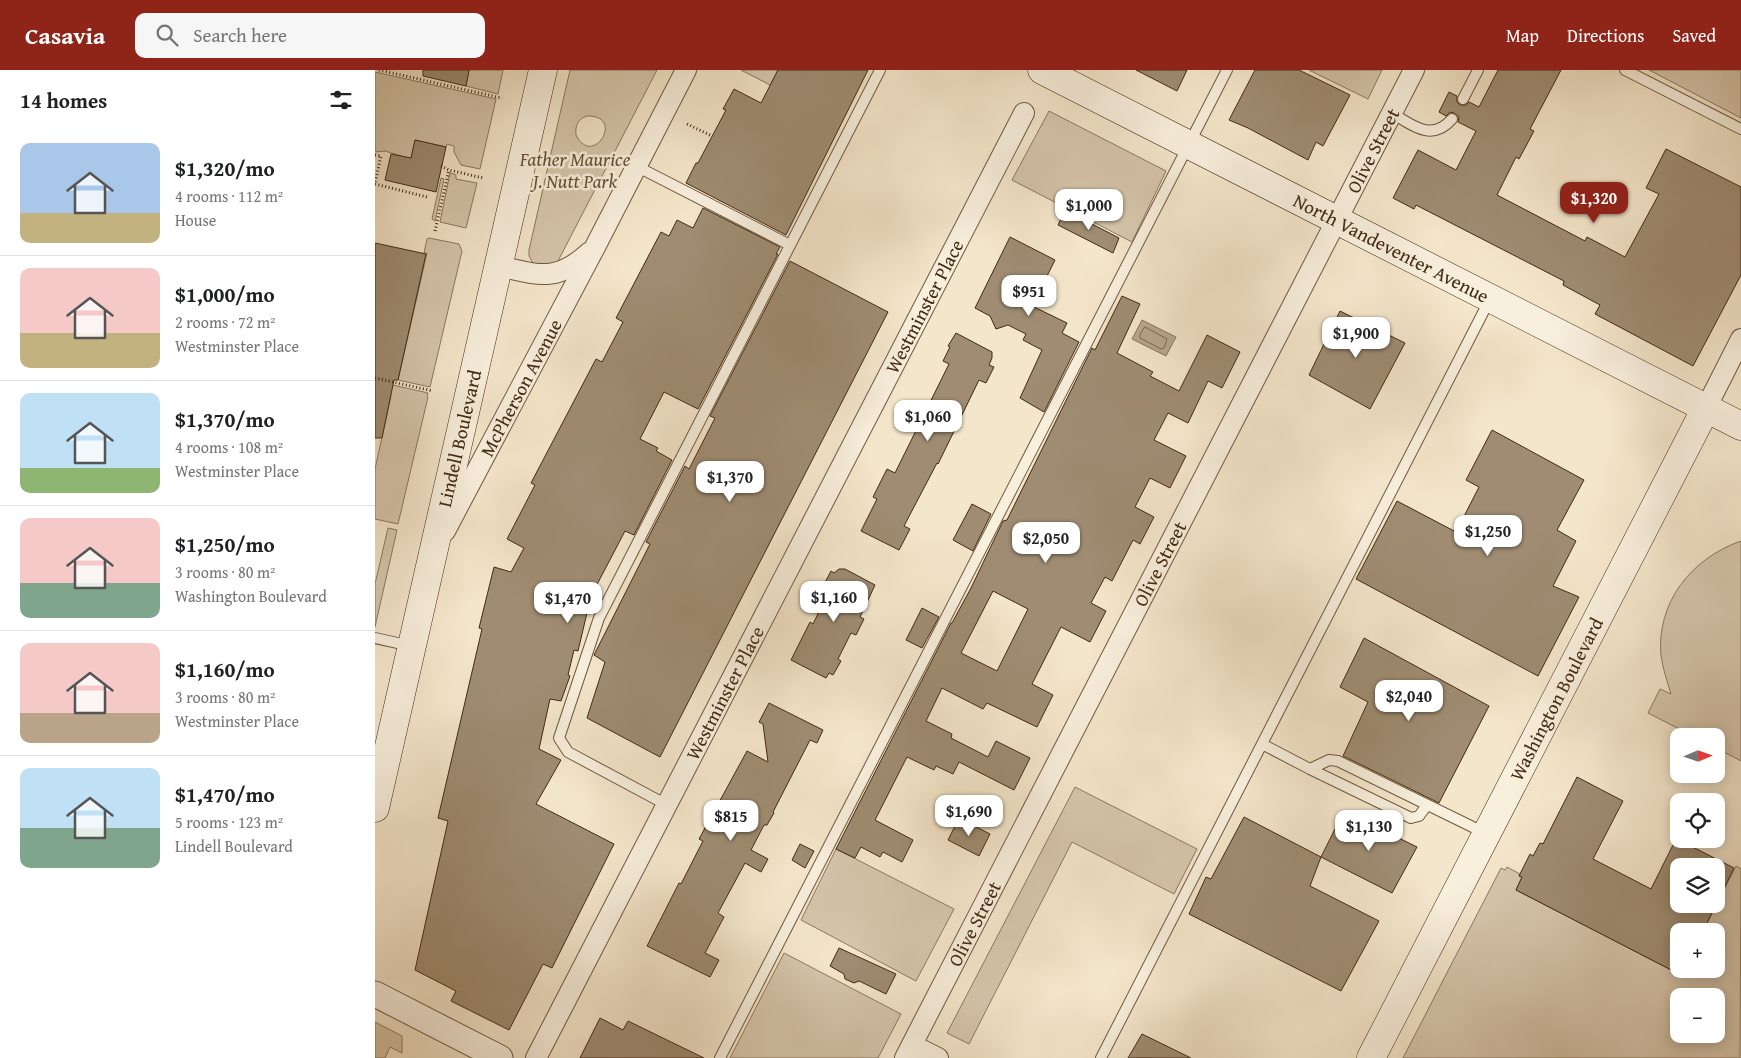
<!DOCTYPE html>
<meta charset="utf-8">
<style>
:root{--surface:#fff;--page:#f6f6f6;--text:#202124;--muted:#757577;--line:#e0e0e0;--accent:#8f2418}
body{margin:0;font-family:"Gentium Book Plus",serif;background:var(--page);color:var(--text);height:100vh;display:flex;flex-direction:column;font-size:19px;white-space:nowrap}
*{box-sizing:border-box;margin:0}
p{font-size:16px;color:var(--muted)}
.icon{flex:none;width:28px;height:28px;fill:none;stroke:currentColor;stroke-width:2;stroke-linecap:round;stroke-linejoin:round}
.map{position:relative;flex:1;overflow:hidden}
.side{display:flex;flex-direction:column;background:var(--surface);width:375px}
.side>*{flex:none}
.needle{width:32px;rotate:88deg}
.buttons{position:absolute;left:1295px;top:658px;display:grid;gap:10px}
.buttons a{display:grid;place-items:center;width:55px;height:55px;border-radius:10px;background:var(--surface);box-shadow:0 2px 12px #0003;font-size:25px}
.price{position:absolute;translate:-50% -42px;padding:0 11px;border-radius:10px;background:#fff;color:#222;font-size:16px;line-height:32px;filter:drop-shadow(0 1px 2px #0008)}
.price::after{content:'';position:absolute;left:50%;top:30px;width:15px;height:11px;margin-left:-8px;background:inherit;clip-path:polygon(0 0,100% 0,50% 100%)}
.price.current{background:var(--accent);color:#fff}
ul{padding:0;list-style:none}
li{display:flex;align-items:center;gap:15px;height:125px;padding:0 20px}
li+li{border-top:1px solid var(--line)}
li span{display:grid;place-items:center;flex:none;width:140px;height:100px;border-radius:10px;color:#555}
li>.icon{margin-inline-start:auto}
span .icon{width:60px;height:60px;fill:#fffc;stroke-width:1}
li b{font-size:21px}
h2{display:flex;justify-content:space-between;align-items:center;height:60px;padding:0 20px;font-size:21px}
header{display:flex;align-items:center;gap:30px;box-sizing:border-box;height:70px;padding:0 25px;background:var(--accent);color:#fff}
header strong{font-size:24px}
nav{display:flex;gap:28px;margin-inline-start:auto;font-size:18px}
.search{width:350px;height:45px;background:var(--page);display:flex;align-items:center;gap:12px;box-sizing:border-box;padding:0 18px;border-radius:10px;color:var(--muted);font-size:19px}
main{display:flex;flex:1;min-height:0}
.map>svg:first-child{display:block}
</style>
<header>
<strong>Casavia</strong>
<div class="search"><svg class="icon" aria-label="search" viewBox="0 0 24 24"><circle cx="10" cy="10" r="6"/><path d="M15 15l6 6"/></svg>Search here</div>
<nav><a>Map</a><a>Directions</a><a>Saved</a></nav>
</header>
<main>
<section class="side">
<h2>14 homes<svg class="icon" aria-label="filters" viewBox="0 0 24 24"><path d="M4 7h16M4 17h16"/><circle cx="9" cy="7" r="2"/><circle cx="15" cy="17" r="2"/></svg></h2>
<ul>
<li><span style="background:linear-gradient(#a9c7e8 70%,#c2b280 0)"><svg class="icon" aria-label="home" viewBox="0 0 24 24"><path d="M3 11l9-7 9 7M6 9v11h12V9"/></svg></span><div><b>$1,320/mo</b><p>4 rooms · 112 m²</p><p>House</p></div></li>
<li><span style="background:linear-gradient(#f6c9c9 65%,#c2b280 0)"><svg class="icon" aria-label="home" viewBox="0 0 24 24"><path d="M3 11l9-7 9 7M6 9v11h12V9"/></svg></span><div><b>$1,000/mo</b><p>2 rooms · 72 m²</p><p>Westminster Place</p></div></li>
<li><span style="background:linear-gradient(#bfe0f5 75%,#8fb573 0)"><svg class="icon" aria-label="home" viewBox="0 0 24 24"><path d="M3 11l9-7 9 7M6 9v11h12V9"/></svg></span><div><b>$1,370/mo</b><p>4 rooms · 108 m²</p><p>Westminster Place</p></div></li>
<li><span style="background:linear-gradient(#f6c9c9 65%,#7fa58c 0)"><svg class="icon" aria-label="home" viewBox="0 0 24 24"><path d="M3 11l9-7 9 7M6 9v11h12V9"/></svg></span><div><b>$1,250/mo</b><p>3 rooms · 80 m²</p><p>Washington Boulevard</p></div></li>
<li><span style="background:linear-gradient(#f6c9c9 70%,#b9a48a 0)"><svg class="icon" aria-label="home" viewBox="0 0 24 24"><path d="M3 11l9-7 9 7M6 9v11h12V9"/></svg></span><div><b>$1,160/mo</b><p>3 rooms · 80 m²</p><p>Westminster Place</p></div></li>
<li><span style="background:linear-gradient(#bfe0f5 60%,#7fa58c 0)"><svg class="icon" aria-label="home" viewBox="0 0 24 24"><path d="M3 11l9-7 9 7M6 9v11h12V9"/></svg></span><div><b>$1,470/mo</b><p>5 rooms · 123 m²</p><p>Lindell Boulevard</p></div></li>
</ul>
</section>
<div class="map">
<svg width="1366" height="988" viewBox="0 0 1366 988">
<rect width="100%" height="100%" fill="#f4e6cb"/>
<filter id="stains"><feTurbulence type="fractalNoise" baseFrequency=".004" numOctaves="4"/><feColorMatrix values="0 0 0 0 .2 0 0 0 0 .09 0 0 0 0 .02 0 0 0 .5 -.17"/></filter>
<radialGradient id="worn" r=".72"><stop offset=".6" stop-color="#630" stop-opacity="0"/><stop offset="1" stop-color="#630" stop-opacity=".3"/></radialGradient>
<path fill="#d6c6ac" stroke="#8c785f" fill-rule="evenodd" d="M94,0H128L123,24L91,16Z
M195,0H282L183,191L180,195L160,197L154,186V180ZM212,46C251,45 218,99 201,65C200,55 203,49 212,46Z
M366,0H403L395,15Z
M934,0H1007L993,29Z
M1274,0H1366V48Z
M0,2L121,29L105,99L86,95L79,82V76L72,74L71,77L40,70L36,89L10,81L0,82Z
M674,41L791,101L757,172L637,110Z
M75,103L81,105V109L102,113L91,158L65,152Z
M66,108L69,109L60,151L57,149Z
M54,168L84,174L87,181L55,317L23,310L52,183H49L52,169Z
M0,311L53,323L52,326L53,327L23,454L0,449V399L16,326Z
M13,458L22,460L0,557V514Z
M1366,471V691L1341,678V666H1318L1273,643L1285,619L1296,624C1292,611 1288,599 1286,586C1281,532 1317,488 1366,471Z
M700,717L822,779L799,824L697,772L594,974L572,963Z
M461,779L579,839L541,911L426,850Z
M1361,796L1366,799L1365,988H1028L1126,798L1130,800L1132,797L1145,804L1144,806L1147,807L1141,820L1306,905L1309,899H1341V861H1328ZM1304,926H1341V964H1304Z
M409,883L526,944L503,988H355Z
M0,952L27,966V983L15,977L10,988H0Z"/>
<path fill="#b7a68c" stroke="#88745b" d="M767,250L801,267L791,286L757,269Z"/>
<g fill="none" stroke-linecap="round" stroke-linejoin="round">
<path stroke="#7c684f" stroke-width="1" d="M770,257L792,269L789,278L786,279L765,268V265Z"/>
</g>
<path fill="#9f8c72" stroke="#422a12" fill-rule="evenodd" d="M48,0H94L91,16L48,6Z
M403,0H493L411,165L311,113L321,93H323L351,40L348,39L359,19L386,33Z
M761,0H812L802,21Z
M880,0H924L975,25L948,76L941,72L933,90L873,58L854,50Z
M1123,0H1186L1155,59L1159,61L1144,89L1141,87L1122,125L1210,171L1212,167L1250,187L1284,124L1271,118L1291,79L1366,117V205L1318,296L1220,244L1225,235L1188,215L1189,211L1041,135L1039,139L1018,128L1043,80L1081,100L1101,61L1083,52L1084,47L1079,43L1075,42L1071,46L1064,42L1074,22L1082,26V32L1085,35H1091L1094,32L1104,37Z
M40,70L71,77L61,122L10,110L16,84L36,88Z
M328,138L405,177L401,184H403L323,339L289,322L265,369L283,378L281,381L297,390L259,465L250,461L216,526L203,581L199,580L193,605L195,606L186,631L175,629L164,679L186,690L161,734L239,774L177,898L168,894L134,960L76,931L81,921L40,900L73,751L63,748L107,559L104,558L119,497L136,502L149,478L132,469L160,415L156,413L221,289L227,292L248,252L241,248L286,162L294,166L302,150L318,158Z
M690,140L744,168L738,183L683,155Z
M635,167L680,190L657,236L692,253L687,263L704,272L669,342L645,328L667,280L648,270L651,264L633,255L621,259L615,246L600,238Z
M0,173L51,184L23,310H19L7,368H0Z
M415,191L513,242L285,687L212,648L230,592L219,585L275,474L271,472L310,396L314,399L340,348L335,346Z
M747,226L765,234L742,283L778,302L775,306L804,321L832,265L865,282L847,318L833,311L813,353L793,343L779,370L811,386L795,418L775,408L760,437L779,447L765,474L758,470L737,511L730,507L716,533L731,541L715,572L686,557L657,614L678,625L662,657L612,633L608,639L567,618L551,651L577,664L576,668L613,687L621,671L655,688L639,720L584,692L578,704L561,696L559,700L532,687L500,750L538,770L527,792L508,782L505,787L486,777L480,788L461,779L576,553H577L596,518L628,451L632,450L717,278L720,280ZM618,521L653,539L622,601L586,583Z
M965,241L1030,273L995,339L934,305Z
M581,263L617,282V288L614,295L619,297L611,313L604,310L563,394L562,393L529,456L535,459L524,480L486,461L502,429L498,427L512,399L520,403L574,294L568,291L575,277L573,276Z
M1117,360L1209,410L1182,460L1201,471L1178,516L1204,527L1163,606L981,509L1022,431L1081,462L1104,417L1091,410Z
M597,434L616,444L598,481L578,470Z
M464,499H470L500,515L485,547L489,549L481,565L476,563L463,589L466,591L458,605L454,603L451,608L416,590L435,552L438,554L453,523L446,520L456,501L459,503Z
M547,538L564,547L547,578L531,570Z
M989,568L1114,636L1064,733L968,686L993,632L965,617Z
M394,633L448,660L442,673L435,670L398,742L399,743L392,755H389L376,780L393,789L386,802L370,793L343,843L349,847L330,883L344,890L335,907L272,876L304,813L306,814L328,771L324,769L372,681L393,692L388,654L384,652Z
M1202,707L1248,731L1218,789L1276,819L1304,763V770L1359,798L1328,861H1304V904L1141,820L1147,807L1144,806L1155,784L1158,786L1165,773L1168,774ZM1304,796H1341V834H1304Z
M969,741L1042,777L1017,823L946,787Z
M869,747L946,787L935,816L1004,851L966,921L814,844L831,807L836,809Z
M584,748L615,764L604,786L573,770Z
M425,774L439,781L430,798L417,790Z
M464,878L521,904L511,924L484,911L479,913L470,909L469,904L455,896Z
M225,948L248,960L253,951L329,988H205Z
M767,964L816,988H753Z"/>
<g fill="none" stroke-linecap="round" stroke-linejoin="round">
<g stroke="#6e5940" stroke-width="12">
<path id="service" d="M1250,0L1366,59
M1088,29L1103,0
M1017,43C1038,56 1057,72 1077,49
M261,96L415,175
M0,568L36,576
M887,674L935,699L954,690L963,691L1110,763
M935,699L1036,748L1044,746L1052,735
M292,735L193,682L184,668L224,548L505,0
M345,988L852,0
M726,988L1115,229"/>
</g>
<g stroke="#6e5940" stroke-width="22">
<g id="minor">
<path d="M123,196C164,205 181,213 215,182"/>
<path d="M1331,338L1366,269"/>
<path id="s1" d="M70,461L220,177L311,0"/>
<path d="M537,975L563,988"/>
<path id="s2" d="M161,988L649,43"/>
<path id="s3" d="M530,988L1039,0"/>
</g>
</g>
<g stroke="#6e5940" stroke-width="27">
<path id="tertiary" d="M0,924L125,988"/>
</g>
<g stroke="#422a12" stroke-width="29">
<g id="secondary">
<path id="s4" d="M667,0L1366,356"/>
<path id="s5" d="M0,738L168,0"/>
<path id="s6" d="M996,988L1331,338"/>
</g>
</g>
<path stroke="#422a12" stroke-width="3" stroke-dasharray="1 2.5" stroke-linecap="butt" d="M4,0L127,28
M312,54L337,66
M0,85L6,86L0,113
M66,96L74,100L108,108
M0,114L52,127
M60,161L74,100
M0,308L58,321"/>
<use href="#service" stroke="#f8efdd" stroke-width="10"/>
<use href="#minor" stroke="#f8efdd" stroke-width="20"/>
<use href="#tertiary" stroke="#f8efdd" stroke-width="25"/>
<use href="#secondary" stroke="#f8efdd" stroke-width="28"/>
</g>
<g text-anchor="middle" stroke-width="5" stroke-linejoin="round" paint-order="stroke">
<g font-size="19" fill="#422a12" stroke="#f8efdd">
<text dy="7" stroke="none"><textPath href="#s3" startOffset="1021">Olive Street</textPath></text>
<text dy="7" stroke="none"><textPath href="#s4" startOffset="392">North Vandeventer Avenue</textPath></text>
<text dy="7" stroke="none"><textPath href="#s2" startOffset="846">Westminster Place</textPath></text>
<text dy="7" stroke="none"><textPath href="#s1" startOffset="162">McPherson Avenue</textPath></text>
<text dy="7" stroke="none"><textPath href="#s5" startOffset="379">Lindell Boulevard</textPath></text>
<text dy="7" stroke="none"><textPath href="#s3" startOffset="556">Olive Street</textPath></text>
<text dy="7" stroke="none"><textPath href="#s2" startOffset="411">Westminster Place</textPath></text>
<text dy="7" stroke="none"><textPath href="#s6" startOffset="404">Washington Boulevard</textPath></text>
<text dy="7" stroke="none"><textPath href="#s3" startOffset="151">Olive Street</textPath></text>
</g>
<g font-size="19" font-style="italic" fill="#675138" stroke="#f8efdd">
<text x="200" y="96">Father Maurice<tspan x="200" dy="22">J. Nutt Park</tspan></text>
</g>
</g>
<rect width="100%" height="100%" filter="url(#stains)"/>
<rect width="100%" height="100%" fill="url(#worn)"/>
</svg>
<div class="buttons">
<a><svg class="needle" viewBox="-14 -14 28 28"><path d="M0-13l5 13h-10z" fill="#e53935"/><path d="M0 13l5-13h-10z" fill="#757577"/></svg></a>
<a><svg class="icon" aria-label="locate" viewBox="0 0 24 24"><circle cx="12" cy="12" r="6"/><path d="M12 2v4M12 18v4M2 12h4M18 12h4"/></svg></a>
<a><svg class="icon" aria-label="layers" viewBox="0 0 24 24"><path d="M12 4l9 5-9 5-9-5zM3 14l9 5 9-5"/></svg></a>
<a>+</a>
<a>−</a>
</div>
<b class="price current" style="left:1219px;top:154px">$1,320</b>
<b class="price" style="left:714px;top:161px">$1,000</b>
<b class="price" style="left:654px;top:247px">$951</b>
<b class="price" style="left:981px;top:289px">$1,900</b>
<b class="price" style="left:553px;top:372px">$1,060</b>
<b class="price" style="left:355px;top:433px">$1,370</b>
<b class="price" style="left:1113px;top:487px">$1,250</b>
<b class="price" style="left:671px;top:494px">$2,050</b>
<b class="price" style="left:459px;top:553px">$1,160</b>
<b class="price" style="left:193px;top:554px">$1,470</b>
<b class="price" style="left:1034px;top:652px">$2,040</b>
<b class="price" style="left:594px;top:767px">$1,690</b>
<b class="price" style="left:356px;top:772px">$815</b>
<b class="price" style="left:994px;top:782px">$1,130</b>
</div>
</main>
